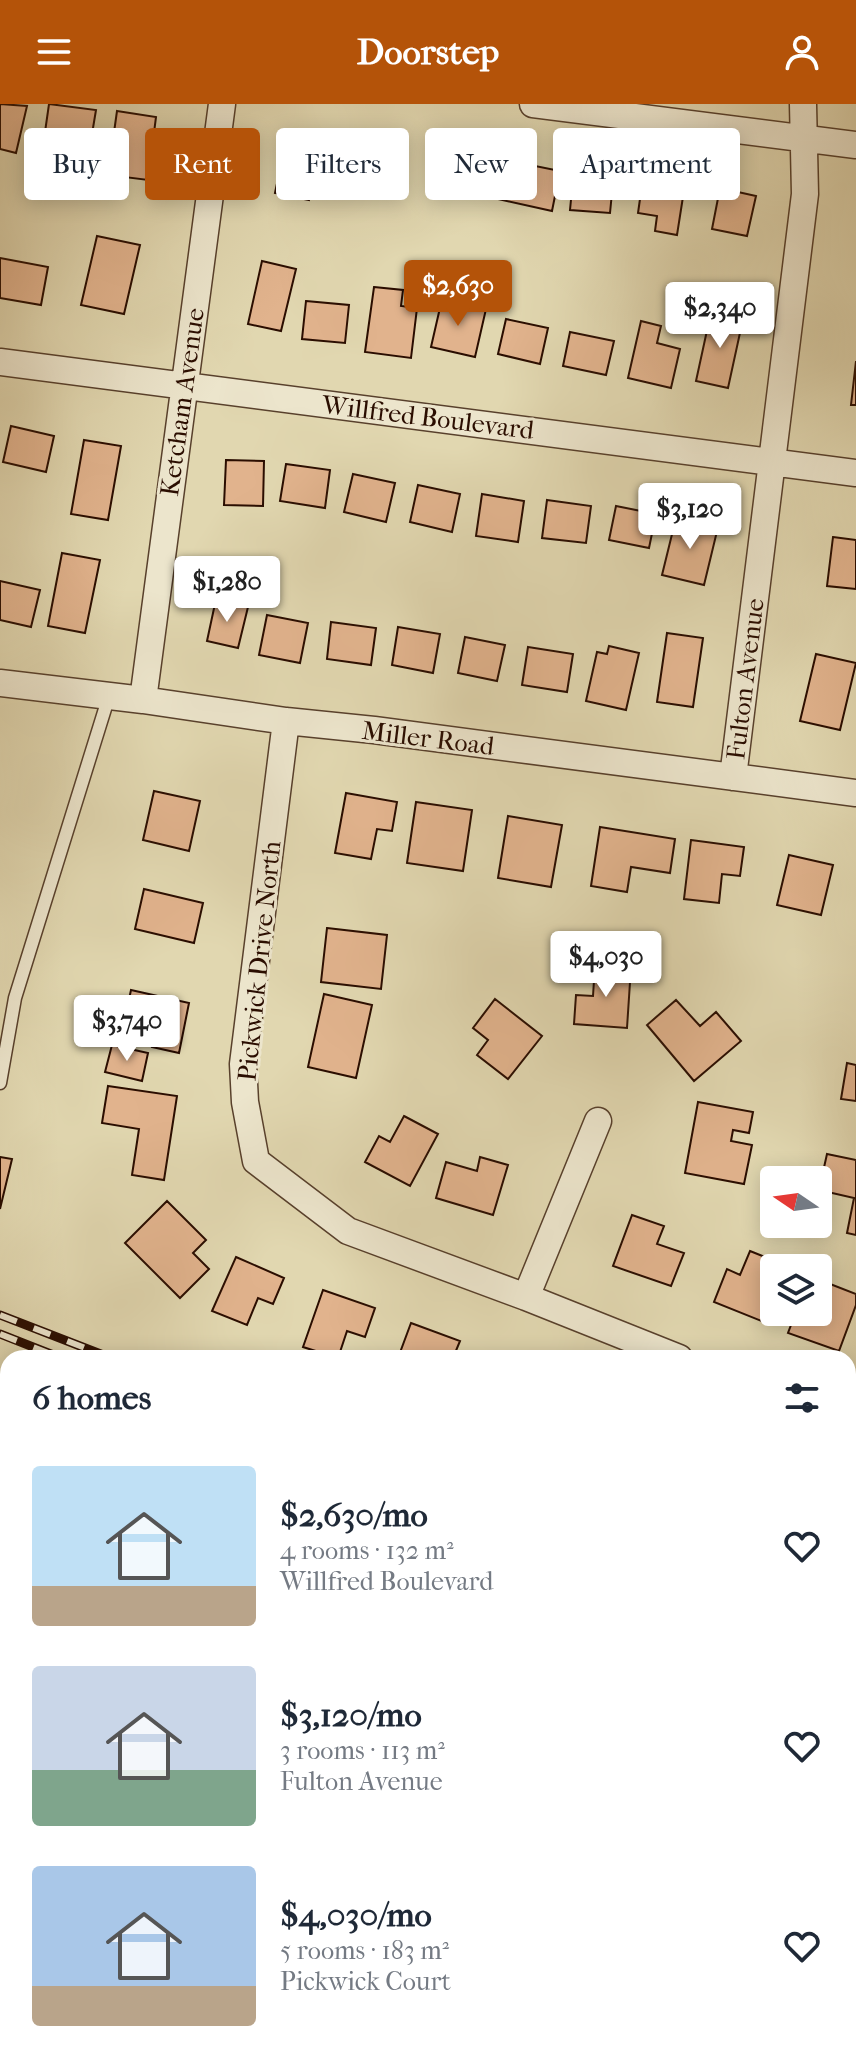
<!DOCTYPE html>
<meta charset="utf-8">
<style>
:root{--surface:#fff;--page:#f6f6f7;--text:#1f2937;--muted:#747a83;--accent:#b45309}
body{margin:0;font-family:"IM FELL French Canon",serif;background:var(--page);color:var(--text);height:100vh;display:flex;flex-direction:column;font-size:30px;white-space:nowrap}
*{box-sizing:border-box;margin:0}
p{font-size:26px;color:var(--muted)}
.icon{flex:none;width:44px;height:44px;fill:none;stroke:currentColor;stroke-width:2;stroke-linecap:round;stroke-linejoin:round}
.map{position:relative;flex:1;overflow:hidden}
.details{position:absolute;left:0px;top:1246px;width:856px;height:714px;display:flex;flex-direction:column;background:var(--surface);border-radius:24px 24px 0 0;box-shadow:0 4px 20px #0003}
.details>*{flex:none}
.top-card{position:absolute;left:24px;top:24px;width:808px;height:72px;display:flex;gap:16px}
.needle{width:52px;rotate:283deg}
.buttons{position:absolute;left:760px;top:1062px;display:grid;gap:16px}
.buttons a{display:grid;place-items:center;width:72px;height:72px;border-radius:8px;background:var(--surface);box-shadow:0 4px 20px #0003;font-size:40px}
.price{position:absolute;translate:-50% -68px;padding:0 18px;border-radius:8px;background:#fff;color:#222;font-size:26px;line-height:52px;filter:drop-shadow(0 2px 4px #0008)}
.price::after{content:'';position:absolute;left:50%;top:48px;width:24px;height:18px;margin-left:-12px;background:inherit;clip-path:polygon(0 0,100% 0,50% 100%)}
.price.current{background:var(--accent);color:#fff}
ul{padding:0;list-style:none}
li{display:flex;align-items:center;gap:24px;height:200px;padding:0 32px}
li span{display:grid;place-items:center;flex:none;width:224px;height:160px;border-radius:8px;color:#555}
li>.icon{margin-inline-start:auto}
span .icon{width:96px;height:96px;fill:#fffc;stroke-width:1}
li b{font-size:34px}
h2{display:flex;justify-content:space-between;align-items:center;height:96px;padding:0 32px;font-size:34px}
.chip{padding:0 28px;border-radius:8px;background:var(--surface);box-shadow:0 4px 20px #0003;font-size:28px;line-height:72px}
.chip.current{background:var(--accent);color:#fff}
header{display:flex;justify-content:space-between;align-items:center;height:104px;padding:0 32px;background:var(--accent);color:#fff;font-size:36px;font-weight:800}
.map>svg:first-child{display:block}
</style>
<header><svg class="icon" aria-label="menu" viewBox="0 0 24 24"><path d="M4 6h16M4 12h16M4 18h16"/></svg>Doorstep<svg class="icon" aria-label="person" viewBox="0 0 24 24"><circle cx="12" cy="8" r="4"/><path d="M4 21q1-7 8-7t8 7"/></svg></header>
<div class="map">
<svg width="856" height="1959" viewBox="0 0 856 1959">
<defs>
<pattern id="green-dots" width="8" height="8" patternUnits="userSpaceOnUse" patternTransform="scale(2)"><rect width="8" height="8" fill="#b1be8c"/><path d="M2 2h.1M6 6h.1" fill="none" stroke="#98a277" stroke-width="1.8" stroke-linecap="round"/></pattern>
<pattern id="water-waves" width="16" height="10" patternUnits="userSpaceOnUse" patternTransform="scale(2)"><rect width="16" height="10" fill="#96b8b3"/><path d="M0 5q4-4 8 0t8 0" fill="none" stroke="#819d98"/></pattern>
</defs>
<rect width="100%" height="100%" fill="#e1d7b0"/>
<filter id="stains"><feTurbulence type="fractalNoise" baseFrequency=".0025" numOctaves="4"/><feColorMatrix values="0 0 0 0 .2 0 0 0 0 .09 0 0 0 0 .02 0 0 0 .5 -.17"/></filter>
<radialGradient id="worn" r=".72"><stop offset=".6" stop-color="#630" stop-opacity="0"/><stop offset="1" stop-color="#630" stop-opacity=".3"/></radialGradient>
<path fill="url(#green-dots)" stroke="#6e6646" stroke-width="2" d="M848,1585L856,1588V1959H756L678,1952H848Z"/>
<path fill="url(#water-waves)" stroke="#6b746b" stroke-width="2" d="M848,1793L856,1795V1926L848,1928Z"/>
<path fill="#e1b38d" stroke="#2a0d00" stroke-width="2" d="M0,0L27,2L16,49L0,45Z
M49,0L96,6L90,42L44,35Z
M117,7L156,13L148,76L108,71Z
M288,27L322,34L309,96L275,89Z
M362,39L406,47L400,83L356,75Z
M434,51L475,56L470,93L429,88Z
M506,56L560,67L552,107L498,95Z
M574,65L614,68L610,109L570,106Z
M643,74L685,80L677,131L655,127L657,112L638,109Z
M720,84L756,92L747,132L712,125Z
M97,132L140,141L124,210L81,201Z
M0,154L48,163L41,201L0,194Z
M262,157L296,165L281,227L248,220Z
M374,183L403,186L401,202L417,204L411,254L365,248Z
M671,183L695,186L691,214L667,210Z
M442,195L486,205L475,253L431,243Z
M306,197L349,201L345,239L302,235Z
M711,208L743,215L728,284L696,277Z
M506,215L548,224L540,260L498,250Z
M641,217L661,222L657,239L680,245L671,284L628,274Z
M570,228L614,237L606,271L563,262Z
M856,257V301H851Z
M11,322L54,332L46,368L3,358Z
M84,336L121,342L108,416L71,410Z
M226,356L264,357L263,402L224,401Z
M286,360L330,366L325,404L280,397Z
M353,370L395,379L386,418L344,408Z
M418,381L460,390L452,428L410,418Z
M482,390L524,397L518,438L476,432Z
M547,396L591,402L586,439L542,434Z
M616,402L656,410L649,444L609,436Z
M676,414L718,423L704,481L662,471Z
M833,433L856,436V485L827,482Z
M62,449L100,456L85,529L48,522Z
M233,454L260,460L253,489L227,482Z
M0,477L40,486L31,523L0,516Z
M216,495L248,503L238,544L207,537Z
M267,511L308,519L300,559L259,551Z
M331,518L376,524L371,561L327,555Z
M398,523L440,530L433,569L392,561Z
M667,529L703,534L693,603L657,598Z
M465,533L505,541L497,577L458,569Z
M609,542L639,549L626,606L586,597L597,548L607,550Z
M528,543L573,550L567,588L522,581Z
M816,550L856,559L840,626L800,617Z
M154,687L200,697L189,747L143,736Z
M346,689L397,698L392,727L377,725L371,755L335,749Z
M416,698L472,706L463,767L407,759Z
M508,712L562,721L551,783L498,774Z
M600,723L675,735L670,769L631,763L627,788L591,782Z
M691,736L744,743L740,772L722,770L719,799L684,795Z
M789,751L833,761L821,811L777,801Z
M144,785L203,799L194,839L135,825Z
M327,824L387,831L381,885L321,878Z
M595,861L631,863L627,924L574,920L576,891L593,892Z
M131,886L189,899L179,949L152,943L155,930L123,923Z
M324,890L372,901L356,974L308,963Z
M495,895L542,932L508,975L477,951L488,936L473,924Z
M676,896L700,922L716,908L741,937L694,977L647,921Z
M112,941L148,949L142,977L105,968Z
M847,959L856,961V997L841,995Z
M108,982L177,992L164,1076L132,1071L139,1025L102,1019Z
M698,998L753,1008L749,1029L733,1026L731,1037L752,1041L744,1080L685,1069Z
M404,1012L438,1030L410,1082L365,1058L379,1032L390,1038Z
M827,1050L856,1056V1131L847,1129L854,1094L819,1086Z
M0,1053L12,1055L0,1105Z
M480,1053L508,1061L493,1111L436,1094L446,1058L477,1067Z
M167,1097L206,1136L193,1149L209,1165L180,1194L125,1139Z
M632,1111L664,1122L657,1140L684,1149L671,1182L613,1162Z
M750,1147L787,1162L786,1164H774V1194L764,1218L714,1198L727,1165L740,1171Z
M236,1153L284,1174L273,1200L258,1194L247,1221L212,1207Z
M825,1178L856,1190V1201L839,1247L788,1229L796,1208H818V1197Z
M323,1186L375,1204L365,1233L347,1227L338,1254L303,1243Z
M411,1219L460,1237L453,1254H398Z
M0,1376L8,1391V1406L0,1410Z
M848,1394L856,1395V1457L848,1455Z
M0,1452L8,1454V1499L4,1518L0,1517Z
M0,1584L8,1585V1631L0,1630Z
M0,1767L8,1769V1792L3,1812L0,1811Z"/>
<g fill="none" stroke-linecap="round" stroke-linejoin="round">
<g stroke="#58402c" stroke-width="15">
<path id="service" d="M0,979L15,894L109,592"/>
</g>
<g stroke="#58402c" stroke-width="29">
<path id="minor" d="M533,0L856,41
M0,258L856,369
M0,579L143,596L286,617L374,626L856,689
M143,596L222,0
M286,617L243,960L245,998L256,1057L348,1127L526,1193L679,1254
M733,673L805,90L803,0
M526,1193L598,1017
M848,1313L856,1311
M0,1693L8,1694
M427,1959L428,1952"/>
</g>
<use href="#service" stroke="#ece5cc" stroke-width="12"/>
<use href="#minor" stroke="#ece5cc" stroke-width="26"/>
<g stroke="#2a0d00" stroke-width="9">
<path id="rail" d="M0,1211L111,1254
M0,1230L61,1254
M848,1541L856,1545
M848,1561L856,1564"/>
</g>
<use href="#rail" stroke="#ece5cc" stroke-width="6" stroke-dasharray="18" stroke-linecap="butt"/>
</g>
<g text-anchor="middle" stroke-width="6" stroke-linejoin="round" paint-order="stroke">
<g font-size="26" fill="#2a0d00" stroke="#ece5cc">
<text transform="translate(182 298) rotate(-82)" y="9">Ketcham Avenue</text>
<text transform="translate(428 313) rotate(7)" y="9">Willfred Boulevard</text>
<text transform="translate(745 575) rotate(-83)" y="9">Fulton Avenue</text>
<text transform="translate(428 634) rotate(7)" y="9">Miller Road</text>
<text transform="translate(259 857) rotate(-84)" y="9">Pickwick Drive North</text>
</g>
</g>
<rect width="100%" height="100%" filter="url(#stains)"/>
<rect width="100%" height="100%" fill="url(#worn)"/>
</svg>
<div class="buttons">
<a><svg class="needle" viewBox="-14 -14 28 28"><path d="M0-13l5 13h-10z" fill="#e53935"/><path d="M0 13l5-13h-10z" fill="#747a83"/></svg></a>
<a><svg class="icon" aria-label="layers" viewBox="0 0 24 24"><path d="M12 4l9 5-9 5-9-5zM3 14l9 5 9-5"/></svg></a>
</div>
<b class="price current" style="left:458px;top:224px">$2,630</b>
<b class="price" style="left:720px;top:246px">$2,340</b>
<b class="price" style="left:690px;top:447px">$3,120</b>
<b class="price" style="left:227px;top:520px">$1,280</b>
<b class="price" style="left:606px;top:895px">$4,030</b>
<b class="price" style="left:127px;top:959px">$3,740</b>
<div class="top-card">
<a class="chip">Buy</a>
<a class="chip current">Rent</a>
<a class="chip">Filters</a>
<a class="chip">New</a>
<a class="chip">Apartment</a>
</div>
<section class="details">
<h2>6 homes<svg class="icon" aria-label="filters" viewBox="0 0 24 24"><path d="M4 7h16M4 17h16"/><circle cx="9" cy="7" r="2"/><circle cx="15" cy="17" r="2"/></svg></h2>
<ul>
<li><span style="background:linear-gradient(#bfe0f5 75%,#b9a48a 0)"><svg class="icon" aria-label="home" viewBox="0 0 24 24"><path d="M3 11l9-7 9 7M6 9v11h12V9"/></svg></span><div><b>$2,630/mo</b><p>4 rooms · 132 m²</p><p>Willfred Boulevard</p></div><svg class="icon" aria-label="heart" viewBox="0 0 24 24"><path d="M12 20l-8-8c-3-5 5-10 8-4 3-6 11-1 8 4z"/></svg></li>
<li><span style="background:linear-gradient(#c9d6e8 65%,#7fa58c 0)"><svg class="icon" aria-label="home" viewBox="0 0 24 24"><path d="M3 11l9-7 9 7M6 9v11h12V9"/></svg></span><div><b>$3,120/mo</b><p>3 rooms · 113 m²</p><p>Fulton Avenue</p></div><svg class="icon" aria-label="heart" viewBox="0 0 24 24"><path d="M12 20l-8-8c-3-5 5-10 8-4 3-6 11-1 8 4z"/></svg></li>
<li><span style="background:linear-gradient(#a9c7e8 75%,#b9a48a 0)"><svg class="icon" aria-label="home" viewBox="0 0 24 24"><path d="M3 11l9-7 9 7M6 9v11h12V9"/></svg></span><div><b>$4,030/mo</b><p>5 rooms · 183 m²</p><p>Pickwick Court</p></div><svg class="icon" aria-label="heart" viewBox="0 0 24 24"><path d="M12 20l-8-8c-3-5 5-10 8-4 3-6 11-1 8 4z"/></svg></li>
</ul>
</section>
</div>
